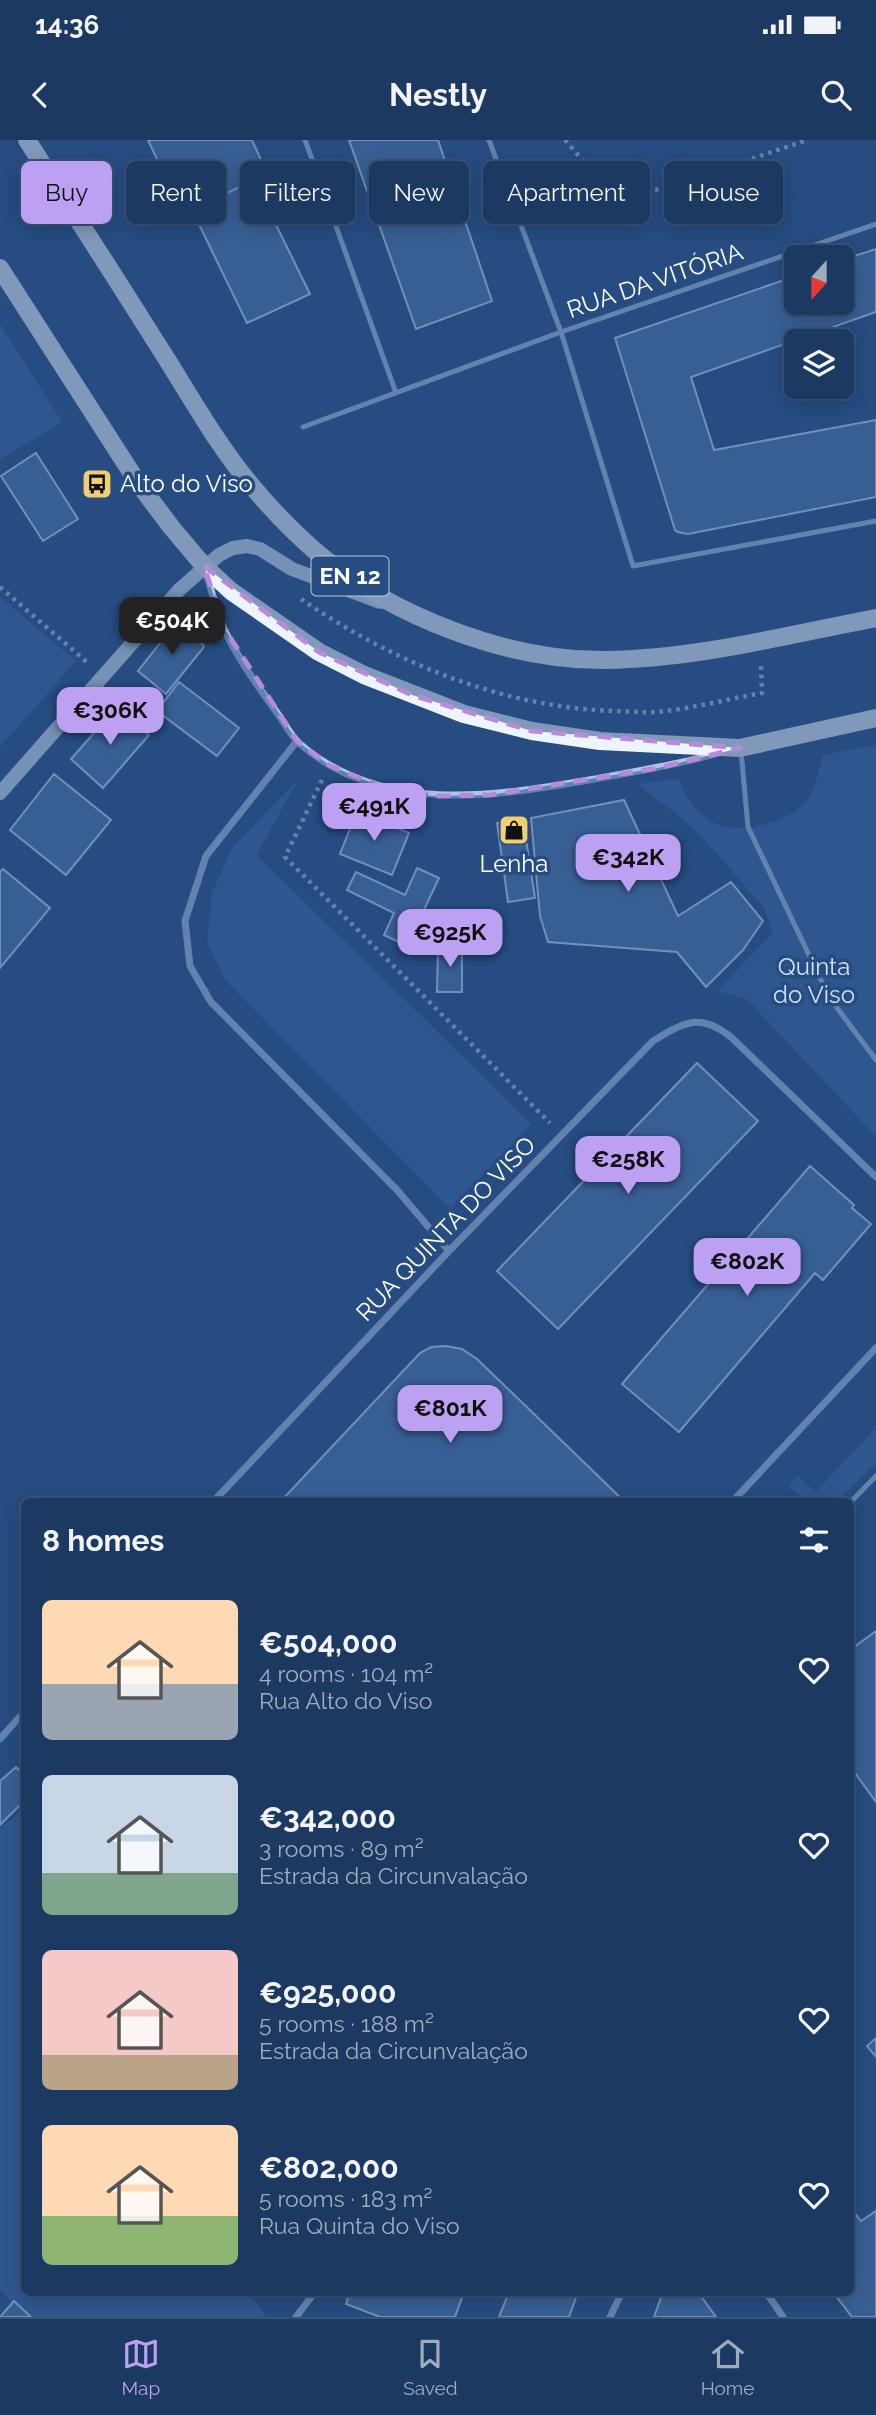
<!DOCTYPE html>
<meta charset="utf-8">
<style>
:root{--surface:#1c3961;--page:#254067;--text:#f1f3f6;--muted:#a0acbd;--line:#3a5376;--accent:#bca0f2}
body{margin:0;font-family:Raleway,sans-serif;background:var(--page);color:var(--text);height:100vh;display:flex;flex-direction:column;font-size:26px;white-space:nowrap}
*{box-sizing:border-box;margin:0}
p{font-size:23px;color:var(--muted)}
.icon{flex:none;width:38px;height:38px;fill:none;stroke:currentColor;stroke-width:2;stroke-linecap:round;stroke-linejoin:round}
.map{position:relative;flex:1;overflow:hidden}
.panel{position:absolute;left:21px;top:1358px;width:833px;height:798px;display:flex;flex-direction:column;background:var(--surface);border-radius:10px;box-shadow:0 4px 18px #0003,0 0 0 2px var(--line)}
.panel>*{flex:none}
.banner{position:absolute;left:21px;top:21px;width:835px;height:63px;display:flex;gap:14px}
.needle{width:46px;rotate:201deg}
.tools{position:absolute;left:784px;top:105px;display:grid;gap:14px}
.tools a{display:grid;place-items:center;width:70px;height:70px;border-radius:10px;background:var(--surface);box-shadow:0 4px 18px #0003,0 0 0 2px var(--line);font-size:35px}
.price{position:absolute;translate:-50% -60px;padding:0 16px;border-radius:14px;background:var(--accent);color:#111;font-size:23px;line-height:46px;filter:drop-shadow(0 2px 4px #0008)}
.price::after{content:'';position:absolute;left:50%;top:42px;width:21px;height:16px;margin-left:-10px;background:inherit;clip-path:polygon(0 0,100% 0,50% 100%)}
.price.current{background:#222;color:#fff}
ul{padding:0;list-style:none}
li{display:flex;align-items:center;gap:21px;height:175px;padding:0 21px}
li span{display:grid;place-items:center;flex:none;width:196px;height:140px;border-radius:10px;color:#555}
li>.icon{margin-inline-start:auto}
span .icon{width:84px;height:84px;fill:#fffc;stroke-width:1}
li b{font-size:30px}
h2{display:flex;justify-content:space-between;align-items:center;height:84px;padding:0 21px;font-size:30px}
.chip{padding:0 24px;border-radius:10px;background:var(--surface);box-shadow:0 4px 18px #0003,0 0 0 2px var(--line);font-size:24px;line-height:63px}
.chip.current{background:var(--accent);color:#111}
.status{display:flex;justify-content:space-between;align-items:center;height:49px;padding:0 35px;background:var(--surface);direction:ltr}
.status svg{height:19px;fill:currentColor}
header{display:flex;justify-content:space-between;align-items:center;height:91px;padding:0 21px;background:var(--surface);font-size:32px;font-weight:700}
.dock{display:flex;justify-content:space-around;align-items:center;height:98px;border-top:2px solid var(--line);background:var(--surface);font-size:19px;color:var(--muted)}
.dock a{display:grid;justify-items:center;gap:4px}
.dock .current{color:var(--accent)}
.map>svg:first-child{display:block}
</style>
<div class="status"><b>14:36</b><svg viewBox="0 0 49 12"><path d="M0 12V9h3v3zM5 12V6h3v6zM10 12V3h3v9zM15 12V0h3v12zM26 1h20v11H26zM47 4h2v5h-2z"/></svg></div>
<header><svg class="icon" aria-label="back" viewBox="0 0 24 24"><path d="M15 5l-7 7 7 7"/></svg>Nestly<svg class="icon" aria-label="search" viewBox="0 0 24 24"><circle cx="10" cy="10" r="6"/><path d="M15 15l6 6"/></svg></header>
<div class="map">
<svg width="876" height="2177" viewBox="0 0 876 2177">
<rect width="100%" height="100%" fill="#264c81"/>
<path fill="#3a659f" d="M0,184L62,282L0,319Z
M0,457L76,521L0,607Z
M876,605V997L747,859L717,851L773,793L764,768L703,698L683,679L637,644L678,639C686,656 694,671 711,681C738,697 793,683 809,657C817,645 819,628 823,615Z
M297,641L257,715L531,984L451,1069L224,839L207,802L212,753L232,708Z
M876,1288V1323L838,1361H807L789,1347L798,1336L816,1352Z
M24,1669V2152L248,2153L267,2177H26L0,2150V1688Z"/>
<path fill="#4e75aa" stroke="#d0e0f5" stroke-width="2" d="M148,0H252L267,33L183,75Z
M349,0H438L492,161L416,189Z
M254,40L310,154L247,183L192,70Z
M876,109V172L691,237L714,310L876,280V357L688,394L678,392L675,390L615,198L796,136V163H842V120Z
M36,313L78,379L43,401L1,336Z
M189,483L204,507L166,554L138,531L175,484Z
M179,542L239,588L217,616L157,571Z
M117,567L149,595L103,648L71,619Z
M54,634L111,680L66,735L10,690Z
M624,660L678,776L731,742L763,781L743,810L706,847L677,812L548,802L540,776L531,678Z
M357,671L409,693L392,735L340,714Z
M523,680L535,758L508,762L497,683Z
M417,728L439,738L407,806L384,795L394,773L347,750L356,732L405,755Z
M3,729L50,768L0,828V732Z
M438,805H462V852H437Z
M697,923L758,981L558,1189L497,1131Z
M810,1026L854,1065L852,1068L871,1084L823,1140L815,1133L679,1292L622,1244Z
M446,1206L462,1209L477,1219L625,1362H280L420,1213L431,1207Z
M876,1491V1662L850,1626V1510Z
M16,1627L24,1635V1661L0,1685V1641Z
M876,1898V1917L867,1906Z
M850,2067L861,2081L876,2071V2177H852L833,2152H850Z
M350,2152H464L455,2177H380L346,2164Z
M509,2152H578L569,2177H499Z
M663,2152H698L716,2177H654Z
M14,2161L31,2177H0Z"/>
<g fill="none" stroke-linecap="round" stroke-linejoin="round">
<path stroke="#adc6e6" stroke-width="4.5" stroke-dasharray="3.5 5" stroke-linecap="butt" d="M565,0L587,25L610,45L628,52L638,53L666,48L807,0
M0,447L88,523
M301,459C393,522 500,567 614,571C628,571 642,573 656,572C690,569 728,559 762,553L761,526
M322,640L285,717L550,983"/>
<path stroke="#adc6e6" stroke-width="5" d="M305,0L396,253
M489,0L561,192L876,84
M303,287L561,192L633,426L876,381
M741,611L748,687L829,857L876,920
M850,1363L876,1336"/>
<path stroke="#adc6e6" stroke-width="7" d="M206,433C212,451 216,471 224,489C238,519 258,547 278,574C285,584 291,596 300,604C381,674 492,657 589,640C633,632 676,625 719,613
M297,601L206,716L185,781L190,826L211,862L397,1050L449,1111
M213,1362L449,1111L653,901C685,882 700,872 732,898L876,1037
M732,1362L876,1208
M0,1599L24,1572
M766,2152L783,2177
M296,2177L315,2152
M610,2177L622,2152"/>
<path stroke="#d7e4f6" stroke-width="14" d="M0,653L180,449L219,415L233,408L247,406L260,409L292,429L380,462"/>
<path stroke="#eef4fd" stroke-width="18" d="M27,0C69,66 112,132 154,199C184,245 216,304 251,345C272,370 296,395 321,416C394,477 509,521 605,520C696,519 787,495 876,478
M0,128L138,343L172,388L204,426L231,451L319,512L364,535L464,574L532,591L600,601L740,608L876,578"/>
</g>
<path d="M0 0H876V2177H0ZM204,426L319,512L412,555L532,591L740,608L658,628L490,655L430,656L383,648L329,625L297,601L224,488Z" fill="#264c81" fill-opacity=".55" fill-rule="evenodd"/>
<path fill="none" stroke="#b68bdc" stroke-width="5" stroke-dasharray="14 9" stroke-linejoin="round" d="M204,426L319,512L412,555L532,591L740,608L658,628L490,655L430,656L383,648L329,625L297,601L224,488Z"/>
<defs>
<g id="bus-square" transform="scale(1.575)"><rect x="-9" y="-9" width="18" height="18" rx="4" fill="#f0ce72" stroke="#264c81"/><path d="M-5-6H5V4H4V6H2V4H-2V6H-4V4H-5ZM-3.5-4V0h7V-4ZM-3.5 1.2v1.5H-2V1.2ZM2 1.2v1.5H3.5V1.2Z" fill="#111"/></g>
<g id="shop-square" transform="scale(1.575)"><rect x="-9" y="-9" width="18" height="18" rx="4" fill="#f0ce72" stroke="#264c81"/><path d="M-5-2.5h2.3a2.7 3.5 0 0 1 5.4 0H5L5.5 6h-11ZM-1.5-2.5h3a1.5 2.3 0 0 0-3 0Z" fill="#111"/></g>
</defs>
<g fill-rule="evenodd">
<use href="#bus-square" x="97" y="344"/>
<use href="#shop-square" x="514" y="690"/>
</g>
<g text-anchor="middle" stroke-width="7" stroke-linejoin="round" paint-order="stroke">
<rect fill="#264c81" stroke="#bec9d9" stroke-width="2" x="311.5" y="416.5" width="77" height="39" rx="5"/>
<g font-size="23" font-weight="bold" fill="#fff">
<text x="350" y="444">EN 12</text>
</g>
<g font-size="24" fill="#fff" stroke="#264c81">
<text transform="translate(655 141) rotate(-19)" y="8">RUA DA VITÓRIA</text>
<text transform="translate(446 1089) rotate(-46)" y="8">RUA QUINTA DO VISO</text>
</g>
<g font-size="24" fill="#fff" stroke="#264c81" text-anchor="start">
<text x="120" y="352">Alto do Viso</text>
<text x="514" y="732" text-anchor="middle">Lenha</text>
</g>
<g font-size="24" fill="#d0e0f5" stroke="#264c81">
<text x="814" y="835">Quinta<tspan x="814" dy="28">do Viso</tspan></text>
</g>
</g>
</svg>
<div class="tools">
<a><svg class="needle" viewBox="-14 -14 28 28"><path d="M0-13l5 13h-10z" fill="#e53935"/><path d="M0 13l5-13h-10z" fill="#a0acbd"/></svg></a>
<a><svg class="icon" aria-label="layers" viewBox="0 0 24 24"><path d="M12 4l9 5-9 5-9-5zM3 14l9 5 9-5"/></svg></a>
</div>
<b class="price current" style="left:172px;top:517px">€504K</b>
<b class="price" style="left:110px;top:607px">€306K</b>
<b class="price" style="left:374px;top:703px">€491K</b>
<b class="price" style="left:628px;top:754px">€342K</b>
<b class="price" style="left:450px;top:829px">€925K</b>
<b class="price" style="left:628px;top:1056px">€258K</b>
<b class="price" style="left:747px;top:1158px">€802K</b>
<b class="price" style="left:450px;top:1305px">€801K</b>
<div class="banner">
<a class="chip current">Buy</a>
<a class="chip">Rent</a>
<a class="chip">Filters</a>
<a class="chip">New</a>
<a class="chip">Apartment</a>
<a class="chip">House</a>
</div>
<section class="panel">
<h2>8 homes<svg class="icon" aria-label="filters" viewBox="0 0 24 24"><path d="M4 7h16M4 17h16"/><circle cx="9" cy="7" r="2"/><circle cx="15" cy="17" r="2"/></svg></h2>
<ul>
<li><span style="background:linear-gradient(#ffd9b3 60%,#9aa5b1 0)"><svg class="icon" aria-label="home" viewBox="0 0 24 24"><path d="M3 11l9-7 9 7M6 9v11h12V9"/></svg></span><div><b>€504,000</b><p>4 rooms · 104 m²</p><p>Rua Alto do Viso</p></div><svg class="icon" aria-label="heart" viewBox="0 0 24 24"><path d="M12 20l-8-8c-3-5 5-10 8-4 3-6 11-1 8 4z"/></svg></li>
<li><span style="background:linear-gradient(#c9d6e8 70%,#7fa58c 0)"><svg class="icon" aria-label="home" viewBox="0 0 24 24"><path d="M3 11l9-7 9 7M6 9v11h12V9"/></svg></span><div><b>€342,000</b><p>3 rooms · 89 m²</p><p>Estrada da Circunvalação</p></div><svg class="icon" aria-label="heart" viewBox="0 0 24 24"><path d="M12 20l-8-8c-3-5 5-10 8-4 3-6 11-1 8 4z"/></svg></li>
<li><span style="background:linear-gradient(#f6c9c9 75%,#b9a48a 0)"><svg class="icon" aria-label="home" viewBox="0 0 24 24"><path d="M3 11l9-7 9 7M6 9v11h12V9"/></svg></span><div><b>€925,000</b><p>5 rooms · 188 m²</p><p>Estrada da Circunvalação</p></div><svg class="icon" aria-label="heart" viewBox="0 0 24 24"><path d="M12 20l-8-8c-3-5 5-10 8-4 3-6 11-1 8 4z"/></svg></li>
<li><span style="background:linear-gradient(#ffd9b3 65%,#8fb573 0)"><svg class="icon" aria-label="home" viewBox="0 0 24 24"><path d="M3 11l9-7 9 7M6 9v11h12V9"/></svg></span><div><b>€802,000</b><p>5 rooms · 183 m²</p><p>Rua Quinta do Viso</p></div><svg class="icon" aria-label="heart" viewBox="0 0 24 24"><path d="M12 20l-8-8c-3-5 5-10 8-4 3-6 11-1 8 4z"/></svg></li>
</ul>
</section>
</div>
<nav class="dock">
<a class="current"><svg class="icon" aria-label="map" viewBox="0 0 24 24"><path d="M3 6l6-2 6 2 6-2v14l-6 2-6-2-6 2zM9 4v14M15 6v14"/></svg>Map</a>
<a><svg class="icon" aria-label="saved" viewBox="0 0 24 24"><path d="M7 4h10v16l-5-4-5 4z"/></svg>Saved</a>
<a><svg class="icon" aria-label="home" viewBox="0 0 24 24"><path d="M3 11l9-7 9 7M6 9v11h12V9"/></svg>Home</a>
</nav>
